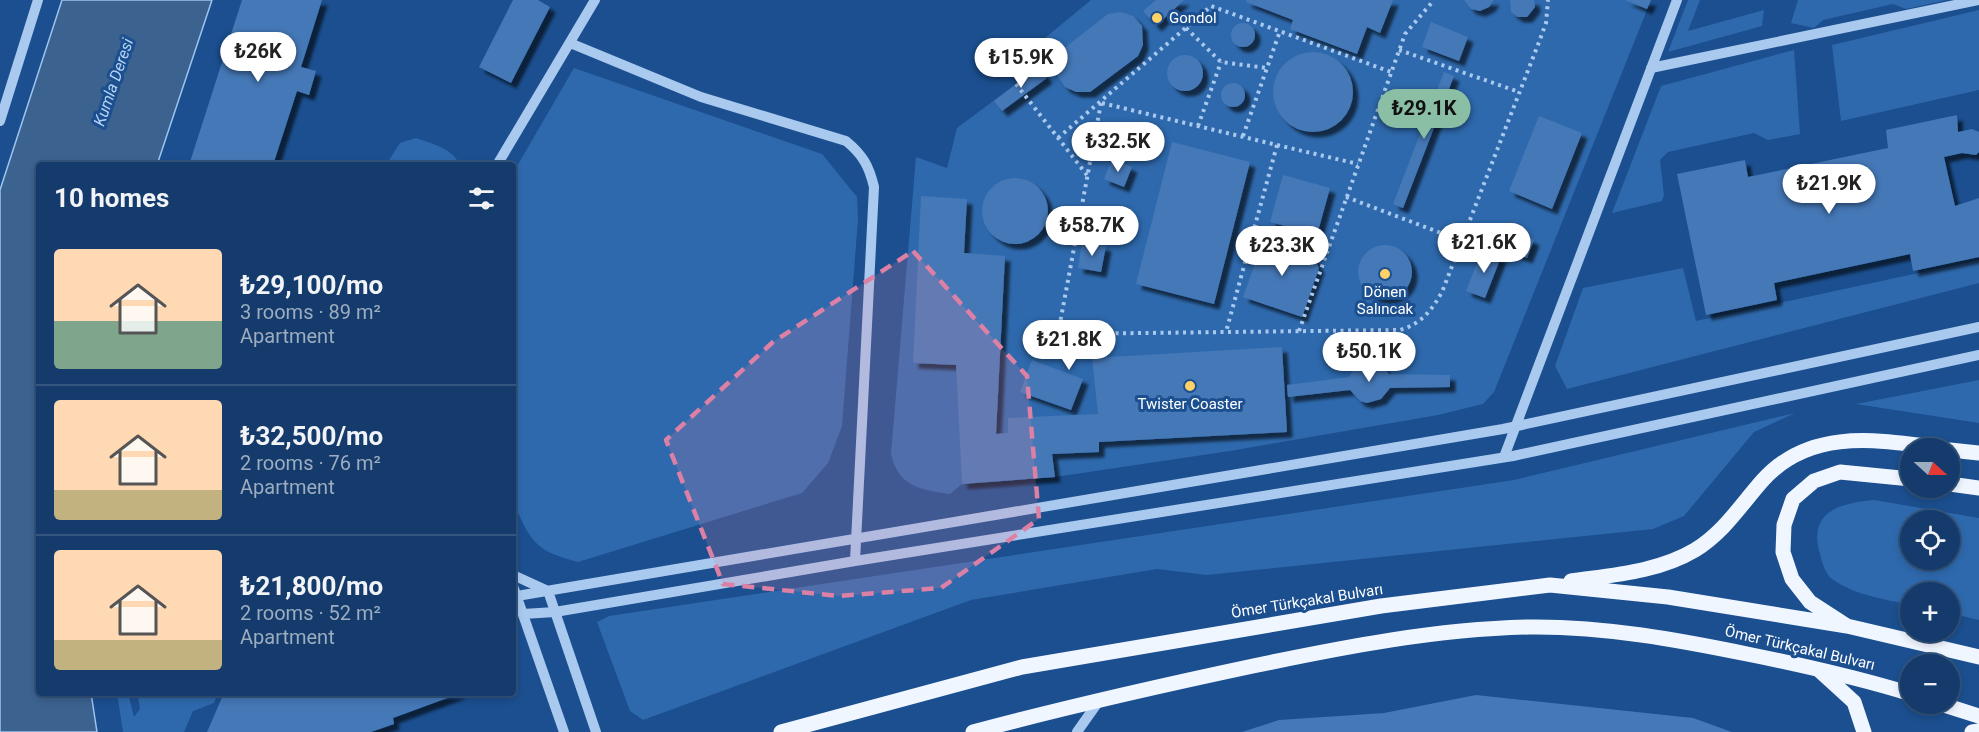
<!DOCTYPE html>
<meta charset="utf-8">
<style>
:root{--surface:#143b6b;--page:#1d4271;--text:#f1f3f6;--muted:#9dadc1;--line:#33557e;--accent:#8abfa5}
body{margin:0;font-family:Roboto,sans-serif;background:var(--page);color:var(--text);height:100vh;display:flex;flex-direction:column;font-size:22px;white-space:nowrap}
*{box-sizing:border-box;margin:0}
p{font-size:20px;color:var(--muted)}
.icon{flex:none;width:33px;height:33px;fill:none;stroke:currentColor;stroke-width:2;stroke-linecap:round;stroke-linejoin:round}
.map{position:relative;flex:1;overflow:hidden}
.sheet{position:absolute;left:36px;top:162px;width:480px;height:534px;display:flex;flex-direction:column;background:var(--surface);border-radius:6px;box-shadow:0 3px 9px #0003,0 0 0 2px var(--line)}
.sheet>*{flex:none}
.needle{width:39px;rotate:111deg}
.fabs{position:absolute;left:1900px;top:438px;display:grid;gap:12px}
.fabs a{display:grid;place-items:center;width:60px;height:60px;border-radius:50%;background:var(--surface);box-shadow:0 3px 9px #0003,0 0 0 2px var(--line);font-size:30px}
.price{position:absolute;translate:-50% -51px;padding:0 14px;border-radius:21px;background:#fff;color:#222;font-size:20px;line-height:39px;filter:drop-shadow(0 2px 3px #0008)}
.price::after{content:'';position:absolute;left:50%;top:36px;width:18px;height:14px;margin-left:-9px;background:inherit;clip-path:polygon(0 0,100% 0,50% 100%)}
.price.selected{background:var(--accent);color:#111}
ul{padding:0;list-style:none}
li{display:flex;align-items:center;gap:18px;height:150px;padding:0 18px}
li+li{border-top:2px solid var(--line)}
li span{display:grid;place-items:center;flex:none;width:168px;height:120px;border-radius:6px;color:#555}
li>.icon{margin-inline-start:auto}
span .icon{width:72px;height:72px;fill:#fffc;stroke-width:1}
li b{font-size:26px}
h2{display:flex;justify-content:space-between;align-items:center;height:72px;padding:0 18px;font-size:26px}
.map>svg:first-child{display:block}
</style>
<div class="map">
<svg width="1979" height="732" viewBox="0 0 1979 732">
<defs>
<filter id="shadow"><feDropShadow dx="5.5" dy="5.5" stdDeviation="1.5" flood-color="#0009"/></filter>
</defs>
<rect width="100%" height="100%" fill="#1b4f8f"/>
<path fill="#2e69ad" fill-rule="evenodd" d="M1091,0H1651L1494,392L1483,404L1438,415L1230,451L1055,477L962,484L950,494C920,490 898,486 891,454L916,157L947,168L957,128L1039,67L1028,52Z
M1688,0H1700L1688,31L1764,10L1762,26L1668,52Z
M1798,0H1947L1906,9L1893,4L1823,20L1814,28L1791,23Z
M1979,10V90L1841,121L1832,45Z
M1794,50L1800,134L1768,140L1754,133L1668,152L1660,160L1664,195L1662,201L1612,213L1661,86Z
M574,68L822,154L857,197L858,219L842,426L828,463L802,493L578,562C534,551 530,540 513,501V173Z
M416,138C433,144 452,148 460,165H386L400,143Z
M1979,260V283L1567,389L1555,366L1583,288L1683,268L1696,321Z
M1979,380V423L1856,404Z
M1795,413L1754,432L1684,516L1653,529L1207,575L1157,569L971,600L643,720L630,711L597,622L609,616L1514,480Z
M1874,500L1979,518V620L1950,613V592H1911V605C1884,599 1854,595 1832,579C1825,574 1822,562 1820,554C1807,511 1841,503 1874,500ZM1911,520H1950V560H1911Z
M117,693H128L134,717L140,709L137,693H218L214,703L193,711L184,732H123Z"/>
<path fill="#3c6290" stroke="#9cc4f0" stroke-width="1.5" d="M62,0H212L157,165H39V693H91L97,732H0V190Z"/>
<path fill="#4478b7" filter="url(#shadow)" d="M242,0H322L301,67L316,71L309,95L297,91L273,165H189Z
M513,0H538L550,7L511,83L479,67Z
M1156,0H1184L1156,26L1143,11Z
M1247,0H1393L1380,33L1367,27L1357,54L1290,29L1293,20L1246,2Z
M1464,0H1494L1489,7L1480,11L1471,9Z
M1510,0H1534L1535,7L1527,17H1518L1511,12Z
M1625,0H1651L1647,9Z
M1121,12L1133,16L1142,26L1143,45L1138,56L1090,92H1076L1065,87L1058,77L1055,67L1058,55L1067,46L1108,14Z
M1431,22L1468,37L1459,61L1422,47Z
M1231 35a12 12 0 1 1 24 0a12 12 0 1 1-24 0Z
M1273 92a40 40 0 1 1 80 0a40 40 0 1 1-80 0Z
M1167 73a18 18 0 1 1 36 0a18 18 0 1 1-36 0Z
M1039,67L1047,78L1002,111L994,101Z
M1444,72L1454,76L1403,208L1393,204Z
M1221 95a12 12 0 1 1 24 0a12 12 0 1 1-24 0Z
M1957,115L1958,132L1972,129L1979,132V152L1976,155L1962,153L1944,157L1955,206L1979,198V257L1913,271L1910,254L1774,283L1777,300L1706,315L1677,174L1745,160L1748,177L1888,148L1886,130Z
M1539,116L1582,133L1552,209L1509,191Z
M1172,142L1250,162L1214,304L1136,284Z
M1112,159L1132,167L1124,187L1104,179Z
M1283,175L1330,188L1317,235L1270,222Z
M982 211a33 33 0 1 1 66 0a33 33 0 1 1-66 0Z
M921,196L967,199L964,253L1005,256L996,434L1008,433V418L1098,414L1092,358L1282,347L1287,432L1099,442V452L1052,454L1055,477L962,484L956,365L913,363Z
M1502,227L1534,240L1527,258L1495,246Z
M1265,235L1310,251L1319,268L1302,317L1243,297Z
M1082,242L1106,246L1101,272L1078,268Z
M1358 272a27 27 0 1 1 54 0a27 27 0 1 1-54 0Z
M1482,250L1501,257L1485,298L1466,291Z
M1032,360L1083,379L1071,410L1020,392Z
M1369,361L1381,364L1389,374L1450,375V387L1390,388L1381,399L1367,403L1360,401L1350,390L1288,397L1287,385L1349,377L1356,366Z
M224,693H461L393,718L394,724L371,732H207Z
M1476,695L1693,718L1732,732H1242L1279,720L1384,713Z"/>
<g fill="none" stroke-linecap="round" stroke-linejoin="round">
<path stroke="#a9c9ee" stroke-width="4" stroke-dasharray="3 4.5" stroke-linecap="butt" d="M1186,28L1221,62L1267,68
M1399,50L1519,92
M1016,84L1087,175
M1101,103L1058,334L1400,330C1421,324 1432,310 1442,292L1539,42L1546,23L1548,0
M1102,103L1277,145L1226,332
M1198,126L1221,62
M1243,136L1280,31
M1058,138L1211,6L1391,72
M1277,145L1358,164
M1346,197L1462,241
M1255,227L1329,247
M1299,331L1405,34L1434,0"/>
<path stroke="#a9c9ee" stroke-width="10" d="M570,43L701,97L846,141C863,155 869,166 874,187L855,561
M1651,68L1979,0
M0,121L38,0
M497,165L595,0
M1504,457L1677,0
M513,575L548,591L596,732
M513,586L564,732
M517,596L1503,429L1979,327
M523,614L555,612L855,561L1513,456L1979,355
M1077,732L1101,698"/>
<path stroke="#f0f6ff" stroke-width="15" d="M1950,450L1979,453
M1911,479L1840,472L1814,481L1793,499L1784,525L1783,552L1792,579L1810,602L1847,626L1979,657
M1950,484L1979,488
M1571,581C1613,575 1658,572 1695,550C1724,532 1740,506 1762,481C1810,427 1878,440 1942,448
M1820,671L1854,702L1864,732
M1941,704L1979,716
M781,732L1022,667L1381,606L1550,585L1668,597L1847,626
M973,732C1066,707 1159,686 1253,666C1344,647 1436,629 1529,627C1604,626 1679,640 1752,655C1806,666 1859,678 1911,694
M1972,732L1979,731"/>
</g>
<path fill="#dd80a5" fill-opacity="0.2" stroke="#dd80a5" stroke-width="4.5" stroke-dasharray="12 8" stroke-linejoin="round" d="M913,251L1027,376L1039,519L941,588L839,596L723,584L666,440L773,342Z"/>
<g fill="#ffd166" stroke="#1b4f8f" stroke-width="2">
<circle cx="1157" cy="18" r="6"/>
<circle cx="1385" cy="274" r="6"/>
<circle cx="1190" cy="386" r="6"/>
</g>
<g text-anchor="middle" stroke-width="6" stroke-linejoin="round" paint-order="stroke">
<g font-size="15" fill="#fff" stroke="#1b4f8f">
<text x="1169" y="23" text-anchor="start">Gondol</text>
<text x="1385" y="297">Dönen<tspan x="1385" dy="17">Salıncak</tspan></text>
<text x="1190" y="409">Twister Coaster</text>
</g>
<g font-size="15" fill="#fff" stroke="#1b4f8f">
<text transform="translate(1307 601) rotate(-9)" y="5">Ömer Türkçakal Bulvarı</text>
<text transform="translate(1800 648) rotate(13)" y="5">Ömer Türkçakal Bulvarı</text>
</g>
<g font-size="16" font-style="italic" fill="#b5d3f5" stroke="#1b4f8f">
<text transform="translate(113 82) rotate(-71)" y="6">Kumla Deresi</text>
</g>
</g>
</svg>
<div class="fabs">
<a><svg class="needle" viewBox="-14 -14 28 28"><path d="M0-13l5 13h-10z" fill="#e53935"/><path d="M0 13l5-13h-10z" fill="#9dadc1"/></svg></a>
<a><svg class="icon" aria-label="locate" viewBox="0 0 24 24"><circle cx="12" cy="12" r="6"/><path d="M12 2v4M12 18v4M2 12h4M18 12h4"/></svg></a>
<a>+</a>
<a>−</a>
</div>
<b class="price" style="left:258px;top:83px">₺26K</b>
<b class="price" style="left:1021px;top:89px">₺15.9K</b>
<b class="price selected" style="left:1424px;top:140px">₺29.1K</b>
<b class="price" style="left:1118px;top:173px">₺32.5K</b>
<b class="price" style="left:1829px;top:215px">₺21.9K</b>
<b class="price" style="left:1092px;top:257px">₺58.7K</b>
<b class="price" style="left:1484px;top:274px">₺21.6K</b>
<b class="price" style="left:1282px;top:277px">₺23.3K</b>
<b class="price" style="left:1069px;top:371px">₺21.8K</b>
<b class="price" style="left:1369px;top:383px">₺50.1K</b>
<section class="sheet">
<h2>10 homes<svg class="icon" aria-label="filters" viewBox="0 0 24 24"><path d="M4 7h16M4 17h16"/><circle cx="9" cy="7" r="2"/><circle cx="15" cy="17" r="2"/></svg></h2>
<ul>
<li><span style="background:linear-gradient(#ffd9b3 60%,#7fa58c 0)"><svg class="icon" aria-label="home" viewBox="0 0 24 24"><path d="M3 11l9-7 9 7M6 9v11h12V9"/></svg></span><div><b>₺29,100/mo</b><p>3 rooms · 89 m²</p><p>Apartment</p></div></li>
<li><span style="background:linear-gradient(#ffd9b3 75%,#c2b280 0)"><svg class="icon" aria-label="home" viewBox="0 0 24 24"><path d="M3 11l9-7 9 7M6 9v11h12V9"/></svg></span><div><b>₺32,500/mo</b><p>2 rooms · 76 m²</p><p>Apartment</p></div></li>
<li><span style="background:linear-gradient(#ffd9b3 75%,#c2b280 0)"><svg class="icon" aria-label="home" viewBox="0 0 24 24"><path d="M3 11l9-7 9 7M6 9v11h12V9"/></svg></span><div><b>₺21,800/mo</b><p>2 rooms · 52 m²</p><p>Apartment</p></div></li>
</ul>
</section>
</div>
